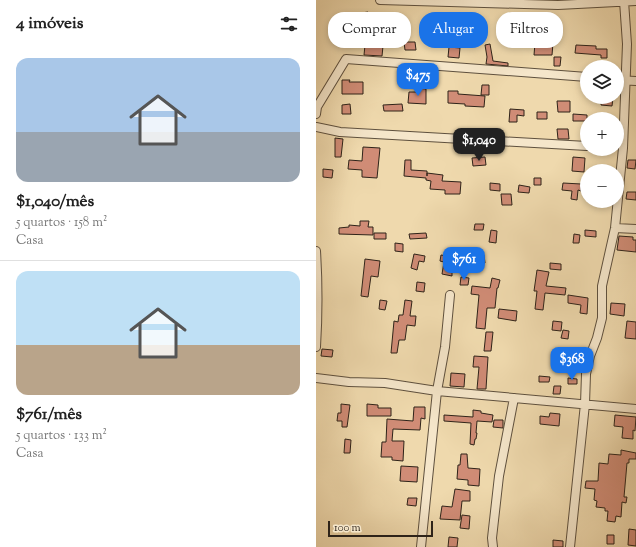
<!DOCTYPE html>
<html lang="pt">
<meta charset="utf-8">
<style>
:root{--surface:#fff;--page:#f2f2f2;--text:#222;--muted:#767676;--line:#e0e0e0;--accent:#1a73e8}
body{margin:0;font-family:"Sorts Mill Goudy",serif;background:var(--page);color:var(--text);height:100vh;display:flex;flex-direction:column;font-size:15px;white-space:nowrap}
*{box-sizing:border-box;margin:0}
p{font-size:13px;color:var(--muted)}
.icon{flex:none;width:22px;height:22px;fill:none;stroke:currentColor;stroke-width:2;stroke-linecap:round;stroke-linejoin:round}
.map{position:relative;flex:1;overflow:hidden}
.side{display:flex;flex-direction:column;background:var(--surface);width:316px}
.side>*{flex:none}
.top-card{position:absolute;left:12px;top:12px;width:248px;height:36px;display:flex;gap:8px}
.tools{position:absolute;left:264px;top:60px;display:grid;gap:8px}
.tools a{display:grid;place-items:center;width:44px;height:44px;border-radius:50%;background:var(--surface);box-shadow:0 2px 6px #0003;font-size:20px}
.scale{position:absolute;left:12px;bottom:10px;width:105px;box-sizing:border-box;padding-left:4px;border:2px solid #2e2319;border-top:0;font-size:11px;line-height:14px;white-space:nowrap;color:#2e2319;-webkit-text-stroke:3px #f5e6ca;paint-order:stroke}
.price{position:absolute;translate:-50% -34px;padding:0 9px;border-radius:8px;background:var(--accent);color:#fff;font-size:13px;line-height:26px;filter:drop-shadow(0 1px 2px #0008)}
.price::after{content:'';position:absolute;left:50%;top:24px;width:12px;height:9px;margin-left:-6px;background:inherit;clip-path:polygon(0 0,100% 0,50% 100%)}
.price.selected{background:#222;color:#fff}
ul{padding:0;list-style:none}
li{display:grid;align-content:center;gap:8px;height:212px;padding:0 16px}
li+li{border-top:1px solid var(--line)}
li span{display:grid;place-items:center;height:124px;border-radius:12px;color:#555}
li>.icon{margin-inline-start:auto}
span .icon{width:72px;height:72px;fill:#fffc;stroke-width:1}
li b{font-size:17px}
h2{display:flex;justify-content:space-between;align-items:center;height:48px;padding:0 16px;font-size:17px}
.pill{padding:0 14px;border-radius:16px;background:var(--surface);box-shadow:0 2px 6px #0003;font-size:14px;line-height:36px}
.pill.selected{background:var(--accent);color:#fff}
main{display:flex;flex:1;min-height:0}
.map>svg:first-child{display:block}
</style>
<main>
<section class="side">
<h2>4 imóveis<svg class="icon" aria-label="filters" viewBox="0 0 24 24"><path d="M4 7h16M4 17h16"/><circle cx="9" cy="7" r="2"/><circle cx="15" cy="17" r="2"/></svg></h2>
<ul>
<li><span style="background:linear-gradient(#a9c7e8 60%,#9aa5b1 0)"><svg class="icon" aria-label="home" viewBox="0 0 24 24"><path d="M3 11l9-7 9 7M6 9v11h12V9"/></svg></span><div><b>$1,040/mês</b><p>5 quartos · 158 m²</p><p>Casa</p></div></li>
<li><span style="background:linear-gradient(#bfe0f5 60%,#b9a48a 0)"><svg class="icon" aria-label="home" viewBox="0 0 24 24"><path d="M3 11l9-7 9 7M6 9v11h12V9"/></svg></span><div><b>$761/mês</b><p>5 quartos · 133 m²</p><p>Casa</p></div></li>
</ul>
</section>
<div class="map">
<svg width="320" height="547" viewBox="0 0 320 547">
<rect width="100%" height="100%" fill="#efd9ad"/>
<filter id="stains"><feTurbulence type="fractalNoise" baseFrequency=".005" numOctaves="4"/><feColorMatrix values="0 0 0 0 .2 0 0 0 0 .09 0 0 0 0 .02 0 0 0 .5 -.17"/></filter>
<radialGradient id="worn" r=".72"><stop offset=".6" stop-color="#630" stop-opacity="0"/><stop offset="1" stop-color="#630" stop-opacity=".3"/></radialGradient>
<path fill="#d08c76" stroke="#2e2319" d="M52,12L55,29L48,30V19H46L45,13Z
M88,42H99L100,50H89Z
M219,43H237L236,55H218Z
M174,44L177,61L192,63V66L170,64L171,57L169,45Z
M49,45L67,46L66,56L48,55Z
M260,45L280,46V49H291V58H285V55L259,53Z
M133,47L144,48L143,58L132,57Z
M238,57H245L244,66H238Z
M26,80H34L33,82H47V94H26Z
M166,85H173V95H165Z
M102,88L110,89V104L92,103L93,92H102Z
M132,91H142V94L169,96L168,107L149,106V104L132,103Z
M286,97L297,98L296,106L285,105Z
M241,101H254V112H242Z
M34,104L35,114H26V105Z
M86,104L87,111H68L67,105Z
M194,109L208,110V116L201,115V122H193Z
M221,112H231V119H221Z
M257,114L271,115V121H257Z
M241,129H252L253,139H242Z
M19,138L27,139L25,157H19Z
M47,147L64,148L61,178L46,177V170L32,169L33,160L46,161Z
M169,157L170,165L157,166L156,158Z
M257,157L269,158L268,172L256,171Z
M89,160H95V170L111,171V176V173L127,175L126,181L145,182L144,194H129V190L114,189L115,181L110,180V178L88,176Z
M312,160H320L319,169L311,168Z
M7,169L17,170L16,178L7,177Z
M218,178H225V185H218Z
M174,183L184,184V191L174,190Z
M247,183L265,184V191L262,190L261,200L255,199L256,191L246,190Z
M203,185L214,187L213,193L202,192Z
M311,192H320V200L310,199Z
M185,194H195L196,205H186Z
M44,221H53L52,227H57V235L23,234V228L33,227V225L44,226Z
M159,224H168L167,230H158Z
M175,230L181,231L180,243L173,242Z
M269,230L280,231V237L269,236Z
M58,233H70V239H58Z
M110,233L111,238L94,239L93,234Z
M258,234L264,235L263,243H257Z
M303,236L317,237V240H320V252L301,250Z
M79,243L87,244V252L79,251Z
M98,254L109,256L108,262L103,261L101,270L95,268Z
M125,255L136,257L134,270H136V276L126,274L128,262L124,261Z
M168,255L169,263L161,264V256Z
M49,259L64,261L62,277L55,276L52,297L45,296Z
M234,263L245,264V270L234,269Z
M221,270L233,272L230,286L250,288L249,295L229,293L227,310L219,309L221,291H218Z
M145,277L153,278L152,285H144Z
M176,278L184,280L182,288H181L179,308H171L169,329L160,328L163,295L155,294L156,286L174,288Z
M101,282L109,283L108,292L100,291Z
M252,295L272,298L271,314L264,313L265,305L252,303Z
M64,300L71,301L69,310L63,309Z
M89,300L96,301L94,316H100L99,326L91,325L89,340H83L81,353H75L78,321L82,322L83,315H87Z
M295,303L309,304L308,316L294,314Z
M183,309L201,311L200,321L182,318Z
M237,321L246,322L245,331L236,330Z
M311,321L320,322V339L309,338Z
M247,330L253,331L252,339L245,338Z
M170,332H177L175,351H168Z
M6,349L17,350L16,357L5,356Z
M158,356L172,357L170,389H161L163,367H157Z
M135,373L149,374L148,387L134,386Z
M223,376L234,377L233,382H223Z
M252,378L261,379V384H252Z
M238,386H245L244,394H237Z
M25,404L34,405L31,427H26V421H21L22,413H25Z
M51,404L62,405V408H75V416H51Z
M98,407H109V419L105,418L104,430L77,429L76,441H88L87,461L76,460V457H65L66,442H70L71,419L97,421Z
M157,410L165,411V413L177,415L176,422L161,421L160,433H161L160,439H159L158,445L154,444L155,423L128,421V415L157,417Z
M234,413L244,414L243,426L224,424V416L233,417Z
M299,415L320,417L319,431L317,430V439L306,438L307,427L298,426Z
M178,420H187V428L177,427Z
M29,439L35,440L34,453H28Z
M305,450L320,453V459H313V463H311L308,497H311L310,503L306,502L305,517L300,516L299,522L291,521L292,511H289V508L280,507L281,501L278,500L279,489L269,488L270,481H282L283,463L292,464L293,454L305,455Z
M145,454H151L152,468L164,469L163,486L152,485V480L141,479L142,465H144Z
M85,466L102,467L101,482L84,481Z
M139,489L154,491V501H146L144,520L124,519L126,506L136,507Z
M92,498H101L100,506L91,505Z
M146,515L154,516L153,529L144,528Z
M313,529L320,530V546L312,545Z
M291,535H298V544H291Z
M133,537L142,538L141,547H132Z
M237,540L247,541V547H237Z"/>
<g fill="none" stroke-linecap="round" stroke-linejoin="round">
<g stroke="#5e503e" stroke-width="10">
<path id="minor" d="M64,0L242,5L320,1
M301,80L320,81
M0,114L1,107L30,59L271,77
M0,127L24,132L271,146
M299,228L320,229
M0,251C2,283 2,315 0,347
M0,378L33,382L69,383L121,391L320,409
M105,547L121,391L129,347L134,295
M177,547L176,538L183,476L198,398
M254,547L269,404L270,374L274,356L281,338L286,318V286L299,228L307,148L311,44L308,1"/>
</g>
<use href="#minor" stroke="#f5e6ca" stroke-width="8"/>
</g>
<rect width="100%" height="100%" filter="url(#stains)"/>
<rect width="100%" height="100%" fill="url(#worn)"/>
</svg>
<div class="tools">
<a><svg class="icon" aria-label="layers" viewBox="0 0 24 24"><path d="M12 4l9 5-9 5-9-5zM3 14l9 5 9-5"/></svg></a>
<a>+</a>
<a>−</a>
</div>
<div class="scale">100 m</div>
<b class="price" style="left:102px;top:97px">$475</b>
<b class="price selected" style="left:163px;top:162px">$1,040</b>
<b class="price" style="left:148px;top:281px">$761</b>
<b class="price" style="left:256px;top:381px">$368</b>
<div class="top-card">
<a class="pill">Comprar</a>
<a class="pill selected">Alugar</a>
<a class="pill">Filtros</a>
</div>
</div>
</main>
